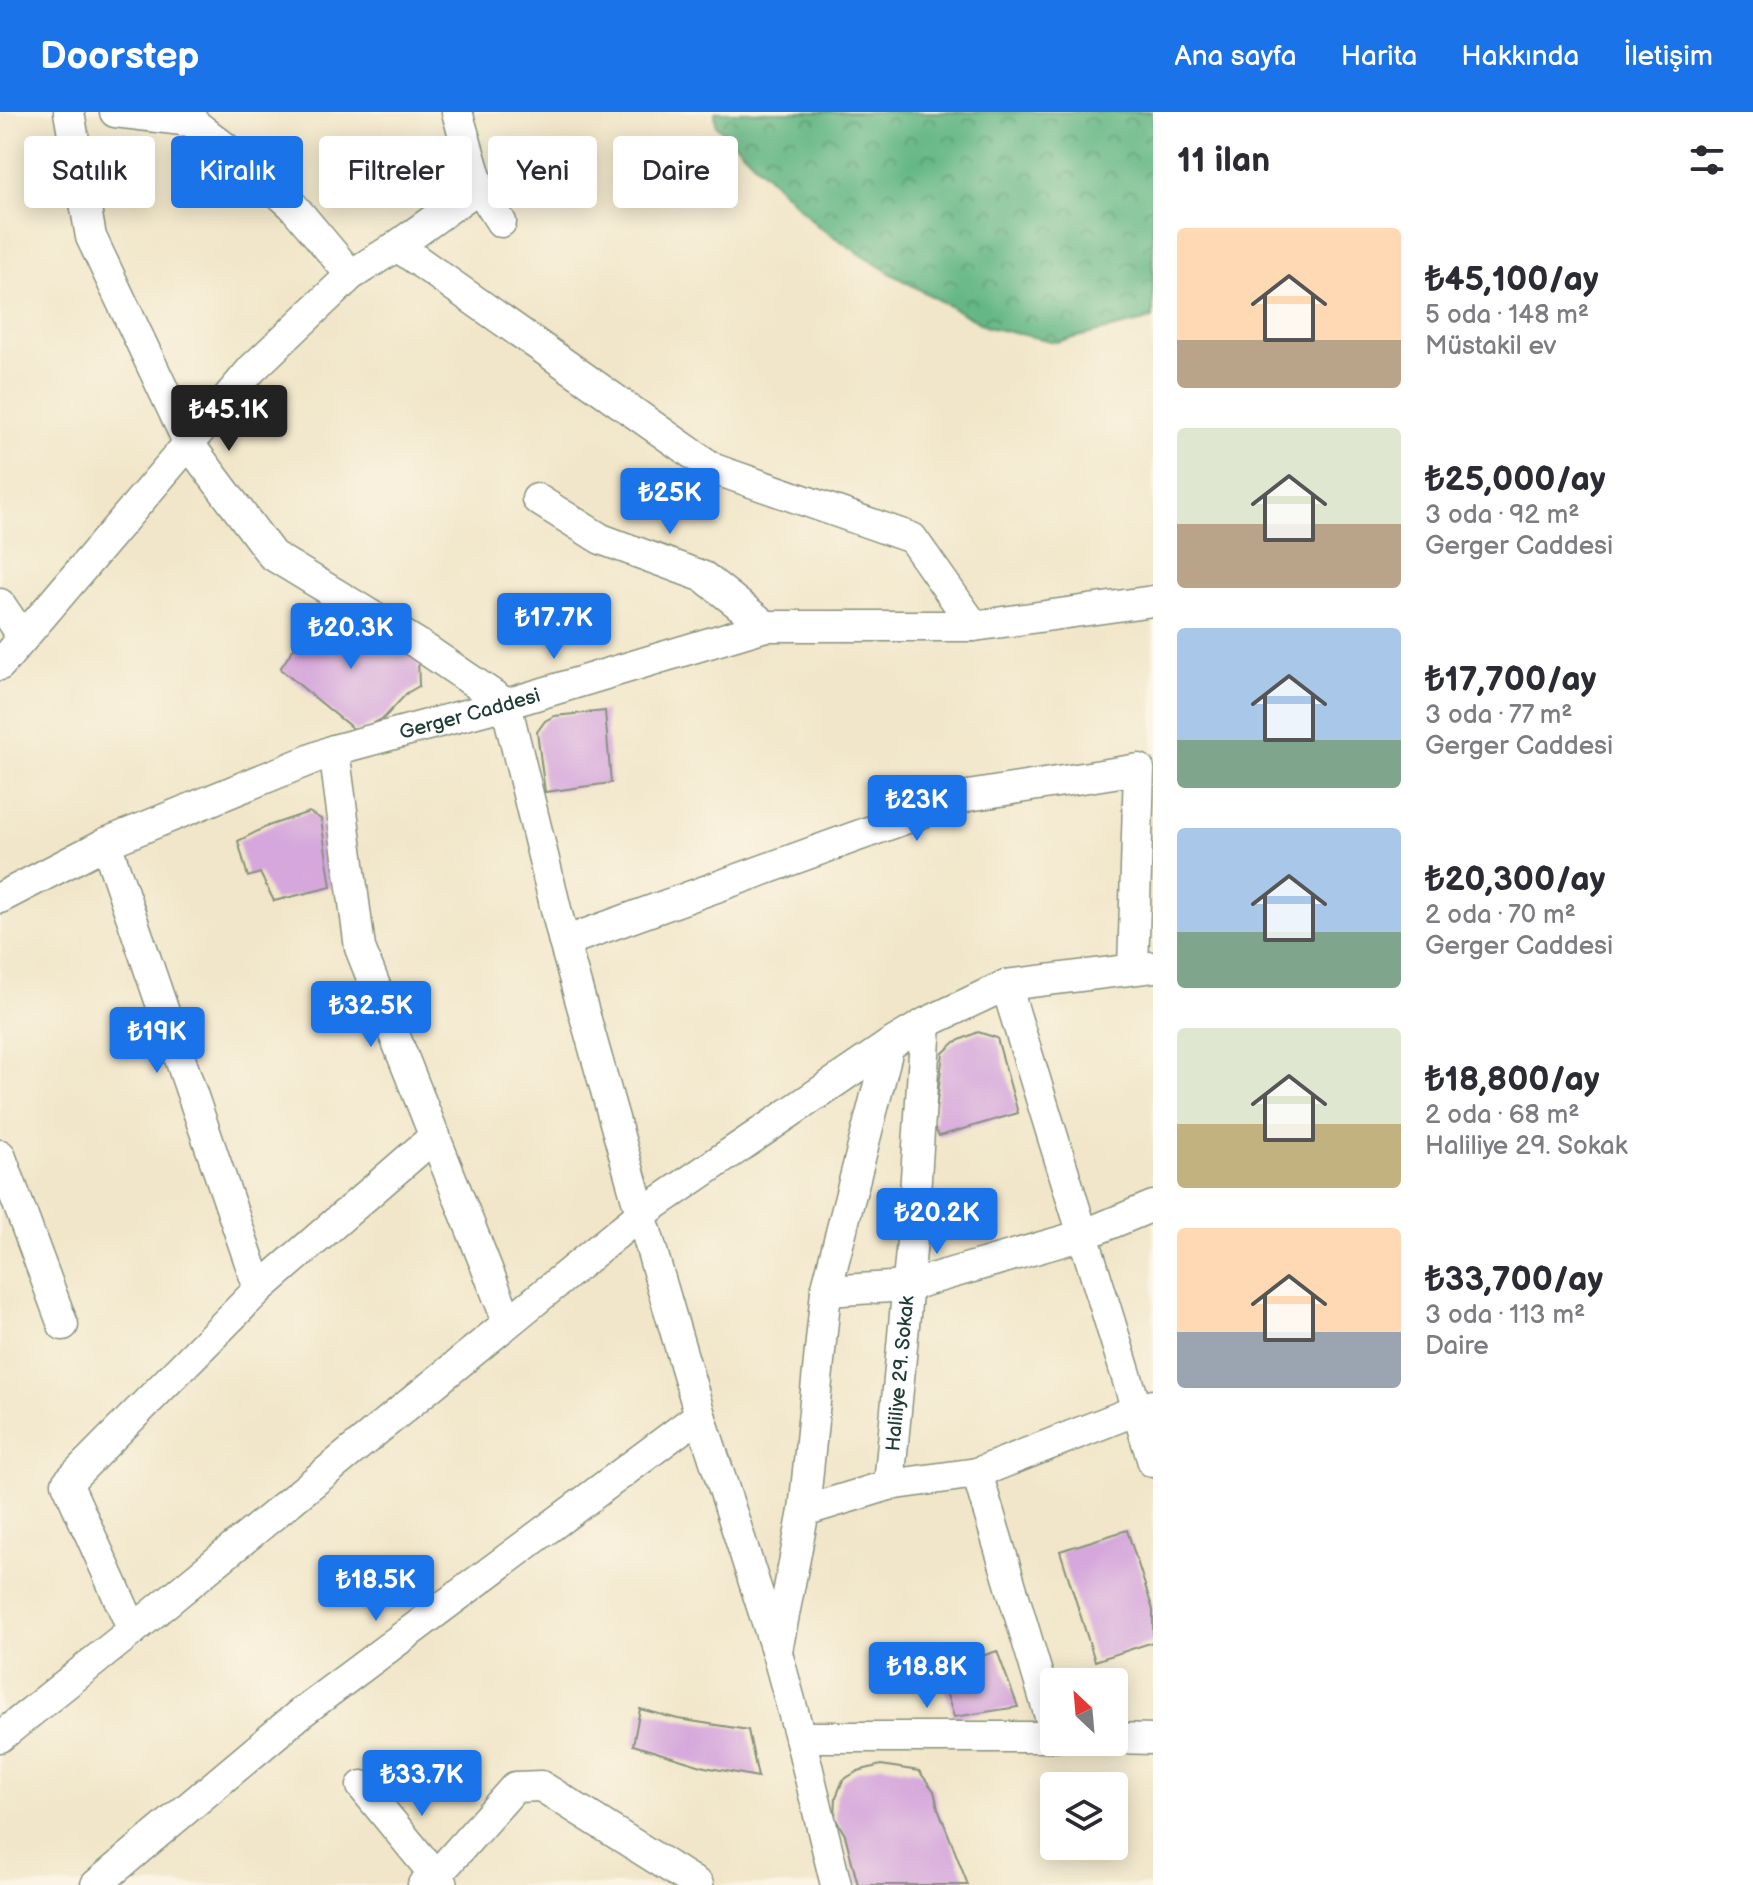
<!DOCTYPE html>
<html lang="tr">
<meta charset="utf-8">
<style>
:root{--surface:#fff;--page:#f2f2f3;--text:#2b2b33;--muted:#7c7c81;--accent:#1a73e8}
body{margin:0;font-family:"Balsamiq Sans",sans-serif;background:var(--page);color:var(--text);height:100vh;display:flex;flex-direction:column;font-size:30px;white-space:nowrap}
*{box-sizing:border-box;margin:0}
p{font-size:26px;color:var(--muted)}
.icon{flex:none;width:44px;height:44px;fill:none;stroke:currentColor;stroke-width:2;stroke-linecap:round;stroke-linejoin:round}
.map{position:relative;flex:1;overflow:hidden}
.sheet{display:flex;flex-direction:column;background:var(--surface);width:600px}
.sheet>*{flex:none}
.top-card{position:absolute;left:24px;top:24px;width:760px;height:72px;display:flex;gap:16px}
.needle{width:52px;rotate:334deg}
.buttons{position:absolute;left:1040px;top:1556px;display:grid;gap:16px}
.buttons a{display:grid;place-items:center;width:88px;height:88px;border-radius:8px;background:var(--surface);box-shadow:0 4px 20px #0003;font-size:40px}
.price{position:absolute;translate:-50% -68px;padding:0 18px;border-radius:8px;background:var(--accent);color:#fff;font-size:26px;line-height:52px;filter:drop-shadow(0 2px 4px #0008)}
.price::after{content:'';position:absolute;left:50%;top:48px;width:24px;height:18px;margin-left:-12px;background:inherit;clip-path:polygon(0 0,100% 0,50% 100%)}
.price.active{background:#222;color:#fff}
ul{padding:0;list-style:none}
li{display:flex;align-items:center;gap:24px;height:200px;padding:0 24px}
li span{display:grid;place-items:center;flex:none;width:224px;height:160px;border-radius:8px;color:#555}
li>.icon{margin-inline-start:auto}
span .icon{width:96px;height:96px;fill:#fffc;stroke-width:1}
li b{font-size:34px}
h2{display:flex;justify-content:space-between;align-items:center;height:96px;padding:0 24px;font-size:34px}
.chip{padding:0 28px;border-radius:8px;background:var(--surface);box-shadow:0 4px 20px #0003;font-size:28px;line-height:72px}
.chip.active{background:var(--accent);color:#fff}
header{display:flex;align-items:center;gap:48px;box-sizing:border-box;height:112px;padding:0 40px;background:var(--accent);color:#fff}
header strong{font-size:38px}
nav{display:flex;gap:44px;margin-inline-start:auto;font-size:28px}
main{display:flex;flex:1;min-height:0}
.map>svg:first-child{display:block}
</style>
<header>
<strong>Doorstep</strong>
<nav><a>Ana sayfa</a><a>Harita</a><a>Hakkında</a><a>İletişim</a></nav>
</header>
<main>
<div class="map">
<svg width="1153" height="1773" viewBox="0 0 1153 1773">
<defs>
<pattern id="forest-crowns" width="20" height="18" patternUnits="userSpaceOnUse" patternTransform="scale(2)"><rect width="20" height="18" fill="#65b784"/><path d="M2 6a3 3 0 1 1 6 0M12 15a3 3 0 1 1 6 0" fill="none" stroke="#53966d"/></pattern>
</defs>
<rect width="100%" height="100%" fill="#fcf5e5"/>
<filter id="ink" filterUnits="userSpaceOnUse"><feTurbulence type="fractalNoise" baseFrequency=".0125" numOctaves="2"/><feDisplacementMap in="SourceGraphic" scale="16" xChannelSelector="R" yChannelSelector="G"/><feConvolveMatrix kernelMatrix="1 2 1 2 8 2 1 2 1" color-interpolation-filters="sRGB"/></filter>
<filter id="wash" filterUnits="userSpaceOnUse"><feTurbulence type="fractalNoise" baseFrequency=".006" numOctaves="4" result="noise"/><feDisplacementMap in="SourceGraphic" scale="32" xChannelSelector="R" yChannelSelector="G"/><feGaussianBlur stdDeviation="1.8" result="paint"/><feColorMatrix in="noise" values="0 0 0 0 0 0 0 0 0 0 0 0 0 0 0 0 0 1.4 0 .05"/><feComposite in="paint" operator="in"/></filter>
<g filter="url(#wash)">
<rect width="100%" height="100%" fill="#f1e6c9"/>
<path fill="url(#forest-crowns)" stroke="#427a5c" stroke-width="2" d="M715,0H1153V207L1056,230L987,215L893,163L819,115L716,13Z"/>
<g id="blocks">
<path fill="#d5a7dc" d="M318,499L418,544L419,574L407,581L384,606L357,620L280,557Z
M605,599L611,671L545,680L537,620L545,609L554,604Z
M309,700L321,707L331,775L274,789L260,761L248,765L238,729L268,714Z
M978,920L997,926L1018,1001L939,1024L934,1015L943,941L955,930Z
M1127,1418L1153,1498V1530L1095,1549L1060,1439Z
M997,1539L1018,1595L954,1605L939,1558Z
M640,1597L678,1607L748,1618L758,1665L705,1655L633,1633Z
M881,1653L919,1659L934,1679L938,1696L968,1773H858L845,1723L835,1706L836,1685L843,1668L858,1659Z"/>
</g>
</g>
<g filter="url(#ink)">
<use href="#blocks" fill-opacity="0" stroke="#88927e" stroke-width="2"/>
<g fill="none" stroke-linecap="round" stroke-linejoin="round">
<g stroke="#88927e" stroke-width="33">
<g id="minor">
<path d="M69,0L91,125L189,332L272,443L418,532L506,592L564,830L641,1102L700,1303L777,1541L800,1625L836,1773"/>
<path d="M115,0L191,9"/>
<path d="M190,0L191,9L250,55L293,94L351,163"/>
<path d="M457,0L479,75L501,110"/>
<path d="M397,134L714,357L912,426L974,514"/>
<path d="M537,387L601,427L704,465L766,514"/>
<path d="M0,492L23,526"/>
<path d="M0,553L252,257L351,163L397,134L479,75"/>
<path d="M334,638L360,836L508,1210"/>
<path d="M106,731L259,1177"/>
<path id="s1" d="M0,786L106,731L334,638L506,592L766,514H974L1153,489"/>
<path d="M564,830L968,684L1139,657L1133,857"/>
<path d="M1006,873L1153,1350"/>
<path d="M0,1043L63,1213"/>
<path d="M826,1179L907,1174L1083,1123L1153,1094"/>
<path d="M977,1361L1137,1298L1153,1293"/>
<path id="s2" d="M889,1373L912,1128L926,911"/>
<path d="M804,1399L889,1373L977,1361L1054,1618"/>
<path d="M133,1518L67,1371L259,1177L435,1024"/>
<path d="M777,1539L804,1399L826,1179L889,933"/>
<path d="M0,1625L133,1518L641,1102L889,933L926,911L1006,873L1153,855"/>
<path d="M800,1625H1054"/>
<path d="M1114,1626L1153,1627"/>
<path d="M362,1674L443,1773"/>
<path d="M96,1773L302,1600L700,1303"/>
<path d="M423,1773L435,1765L515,1675L541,1674L698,1773"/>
</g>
</g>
<use href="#minor" stroke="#fff" stroke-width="30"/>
</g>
</g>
<g text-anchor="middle" stroke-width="6" stroke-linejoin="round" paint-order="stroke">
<g font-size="20" fill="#1f3d34" stroke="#fcf5e5">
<text dy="7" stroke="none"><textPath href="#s1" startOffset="506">Gerger Caddesi</textPath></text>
<text dy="7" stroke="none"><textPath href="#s2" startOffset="112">Haliliye 29. Sokak</textPath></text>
</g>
</g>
</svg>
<div class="buttons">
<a><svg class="needle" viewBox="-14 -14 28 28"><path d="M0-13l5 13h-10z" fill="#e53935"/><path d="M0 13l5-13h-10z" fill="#7c7c81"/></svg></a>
<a><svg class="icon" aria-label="layers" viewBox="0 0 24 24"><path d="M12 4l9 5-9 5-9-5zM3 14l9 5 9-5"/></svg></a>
</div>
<b class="price active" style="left:229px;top:341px">₺45.1K</b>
<b class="price" style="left:670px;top:424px">₺25K</b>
<b class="price" style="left:554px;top:549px">₺17.7K</b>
<b class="price" style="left:351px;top:559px">₺20.3K</b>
<b class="price" style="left:917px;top:731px">₺23K</b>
<b class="price" style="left:371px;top:937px">₺32.5K</b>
<b class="price" style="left:157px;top:963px">₺19K</b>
<b class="price" style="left:937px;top:1144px">₺20.2K</b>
<b class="price" style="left:376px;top:1511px">₺18.5K</b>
<b class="price" style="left:927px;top:1598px">₺18.8K</b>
<b class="price" style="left:422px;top:1706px">₺33.7K</b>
<div class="top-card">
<a class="chip">Satılık</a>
<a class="chip active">Kiralık</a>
<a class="chip">Filtreler</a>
<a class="chip">Yeni</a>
<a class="chip">Daire</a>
</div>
</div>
<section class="sheet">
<h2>11 ilan<svg class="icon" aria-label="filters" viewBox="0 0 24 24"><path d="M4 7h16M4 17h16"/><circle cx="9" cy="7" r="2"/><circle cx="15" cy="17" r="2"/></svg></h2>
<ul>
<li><span style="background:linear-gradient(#ffd9b3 70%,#b9a48a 0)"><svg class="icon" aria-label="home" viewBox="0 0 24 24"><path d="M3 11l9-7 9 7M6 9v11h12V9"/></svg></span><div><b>₺45,100/ay</b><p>5 oda · 148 m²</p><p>Müstakil ev</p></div></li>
<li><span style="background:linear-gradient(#dfe7d0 60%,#b9a48a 0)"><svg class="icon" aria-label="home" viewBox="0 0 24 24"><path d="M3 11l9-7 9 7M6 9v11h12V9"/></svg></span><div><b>₺25,000/ay</b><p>3 oda · 92 m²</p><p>Gerger Caddesi</p></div></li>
<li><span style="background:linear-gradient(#a9c7e8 70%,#7fa58c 0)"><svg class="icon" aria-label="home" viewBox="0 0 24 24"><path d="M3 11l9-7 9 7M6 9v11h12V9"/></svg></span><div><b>₺17,700/ay</b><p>3 oda · 77 m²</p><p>Gerger Caddesi</p></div></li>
<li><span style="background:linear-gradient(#a9c7e8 65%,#7fa58c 0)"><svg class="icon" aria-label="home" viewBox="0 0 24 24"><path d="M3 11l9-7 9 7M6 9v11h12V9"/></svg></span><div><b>₺20,300/ay</b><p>2 oda · 70 m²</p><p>Gerger Caddesi</p></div></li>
<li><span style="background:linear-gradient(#dfe7d0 60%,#c2b280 0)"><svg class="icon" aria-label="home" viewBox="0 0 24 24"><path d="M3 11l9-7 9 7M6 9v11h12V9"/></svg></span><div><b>₺18,800/ay</b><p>2 oda · 68 m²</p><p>Haliliye 29. Sokak</p></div></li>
<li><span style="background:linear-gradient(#ffd9b3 65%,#9aa5b1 0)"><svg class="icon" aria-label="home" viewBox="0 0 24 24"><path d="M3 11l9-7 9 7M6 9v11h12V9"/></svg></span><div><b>₺33,700/ay</b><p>3 oda · 113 m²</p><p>Daire</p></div></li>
</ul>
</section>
</main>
